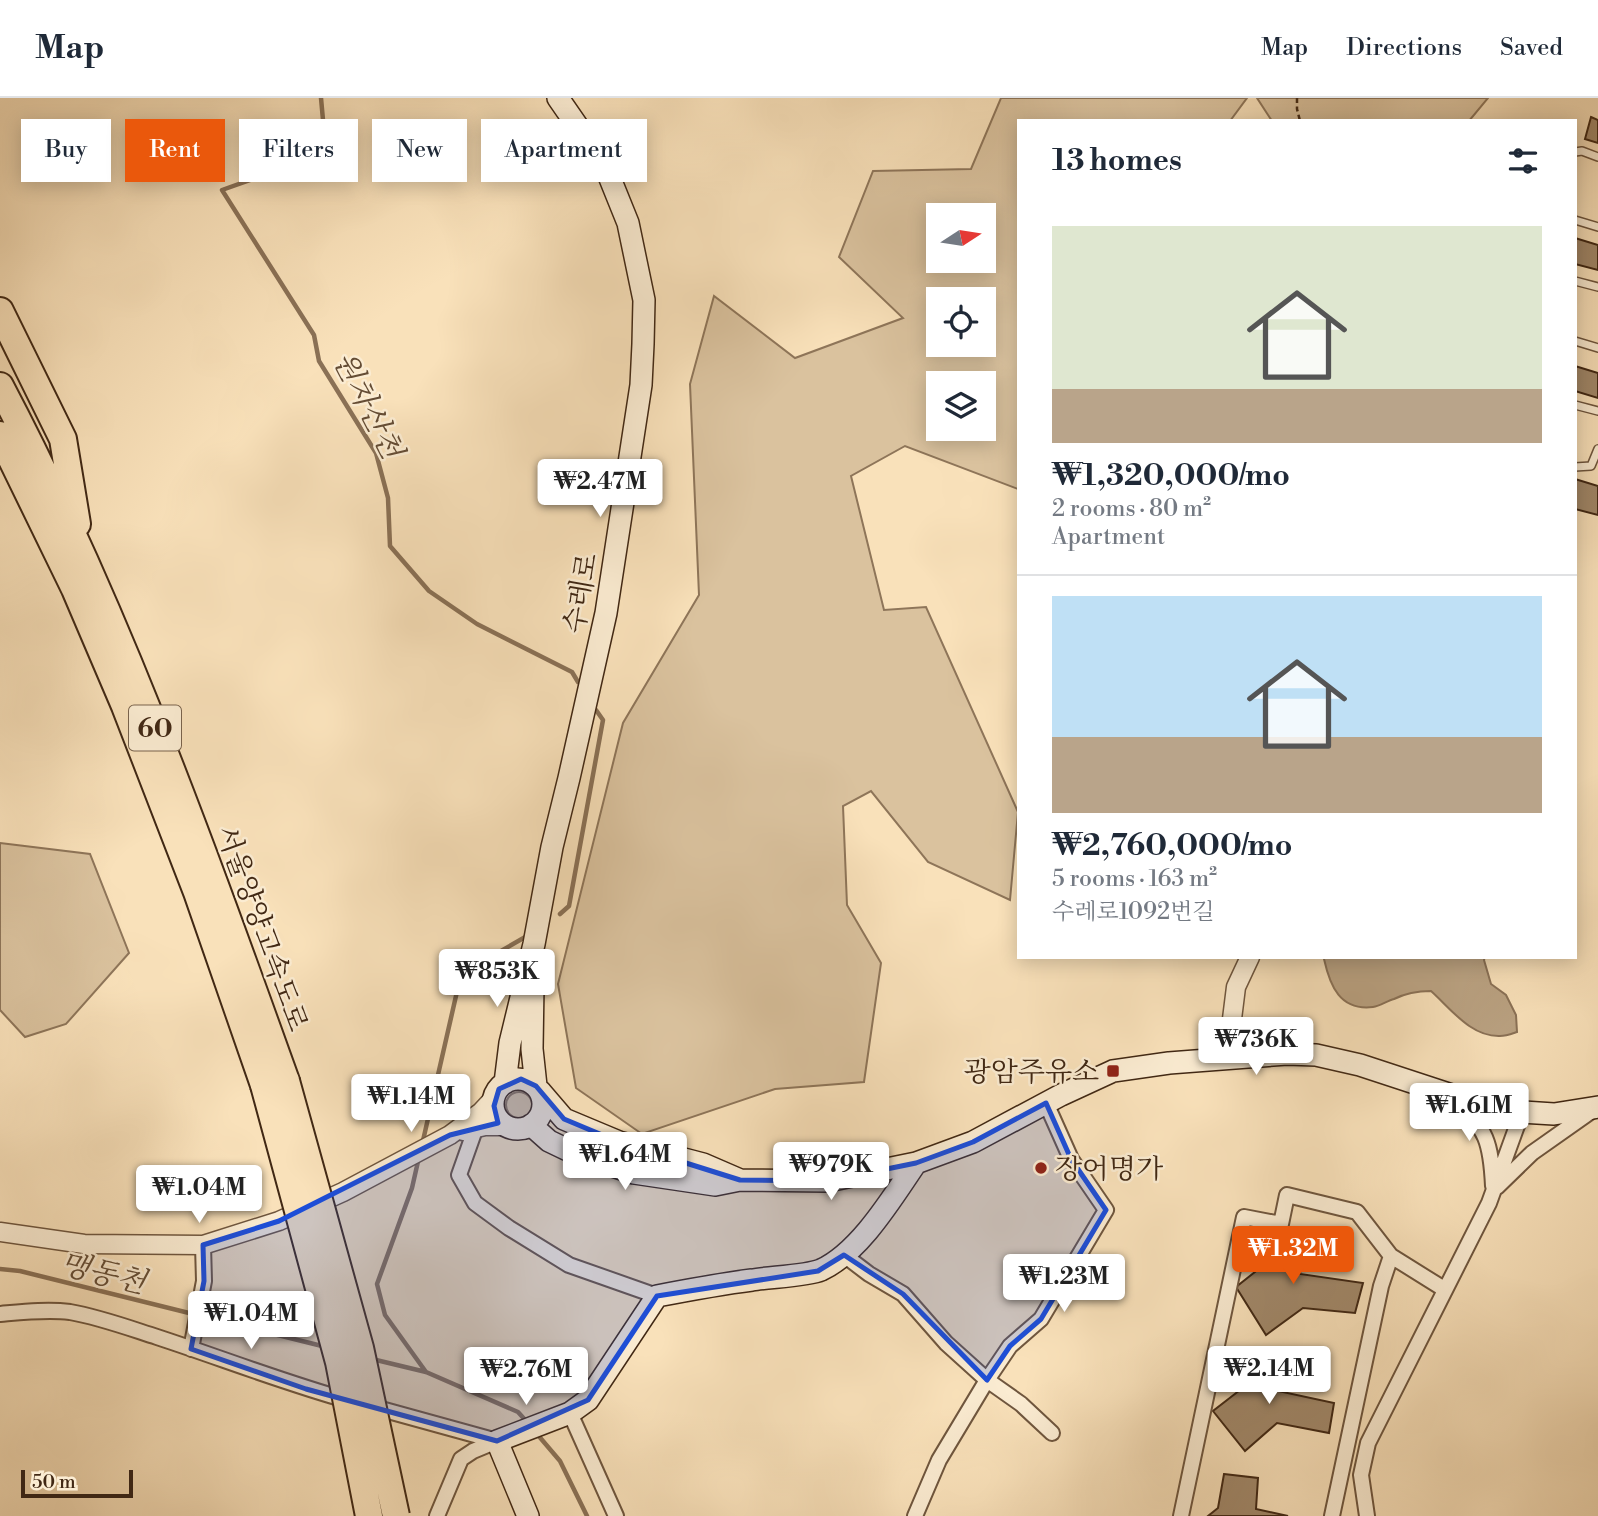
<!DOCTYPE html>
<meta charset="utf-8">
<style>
:root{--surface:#fff;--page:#f6f6f7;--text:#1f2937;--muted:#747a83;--line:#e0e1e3;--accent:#ea580c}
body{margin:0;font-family:"Libre Bodoni","Noto Serif KR",serif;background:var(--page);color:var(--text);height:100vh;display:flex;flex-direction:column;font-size:26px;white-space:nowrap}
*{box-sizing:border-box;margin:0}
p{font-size:23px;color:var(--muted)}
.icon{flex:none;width:38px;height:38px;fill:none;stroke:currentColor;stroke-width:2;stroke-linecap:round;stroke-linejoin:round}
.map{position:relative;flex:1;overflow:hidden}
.drawer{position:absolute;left:1017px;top:21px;width:560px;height:840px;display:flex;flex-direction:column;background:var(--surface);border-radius:0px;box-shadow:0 4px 18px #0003}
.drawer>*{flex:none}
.hud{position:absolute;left:21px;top:21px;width:665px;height:63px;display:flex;gap:14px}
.needle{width:46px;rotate:78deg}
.fabs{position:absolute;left:926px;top:105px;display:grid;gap:14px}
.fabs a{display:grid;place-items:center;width:70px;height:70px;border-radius:0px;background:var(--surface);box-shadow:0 4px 18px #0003;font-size:35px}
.scale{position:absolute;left:21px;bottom:18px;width:112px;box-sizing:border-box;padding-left:7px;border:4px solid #412814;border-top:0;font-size:19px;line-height:24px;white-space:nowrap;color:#412814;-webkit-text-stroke:5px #fbecd2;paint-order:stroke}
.price{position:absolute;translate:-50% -60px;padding:0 16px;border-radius:7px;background:#fff;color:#222;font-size:23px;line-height:46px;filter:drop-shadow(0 2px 4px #0008)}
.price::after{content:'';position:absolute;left:50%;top:42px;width:21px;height:16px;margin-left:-10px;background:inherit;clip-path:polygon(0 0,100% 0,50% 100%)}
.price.active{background:var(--accent);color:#fff}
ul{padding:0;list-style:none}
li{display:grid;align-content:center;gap:14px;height:371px;padding:0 35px}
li+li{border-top:2px solid var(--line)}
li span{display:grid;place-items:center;height:217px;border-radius:0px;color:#555}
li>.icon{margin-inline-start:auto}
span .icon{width:126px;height:126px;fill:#fffc;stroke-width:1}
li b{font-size:30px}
h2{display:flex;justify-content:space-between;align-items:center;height:84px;padding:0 35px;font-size:30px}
.chip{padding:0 24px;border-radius:0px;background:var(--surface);box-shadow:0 4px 18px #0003;font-size:24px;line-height:63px}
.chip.active{background:var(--accent);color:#fff}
header{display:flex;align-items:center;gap:42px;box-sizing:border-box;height:98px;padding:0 35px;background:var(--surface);border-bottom:2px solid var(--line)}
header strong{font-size:33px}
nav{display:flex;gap:38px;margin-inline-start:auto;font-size:24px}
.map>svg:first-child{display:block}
</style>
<header>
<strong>Map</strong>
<nav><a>Map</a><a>Directions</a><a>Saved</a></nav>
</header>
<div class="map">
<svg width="1598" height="1418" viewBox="0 0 1598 1418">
<rect width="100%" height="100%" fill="#f9e1ba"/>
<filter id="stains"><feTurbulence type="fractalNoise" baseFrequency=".00286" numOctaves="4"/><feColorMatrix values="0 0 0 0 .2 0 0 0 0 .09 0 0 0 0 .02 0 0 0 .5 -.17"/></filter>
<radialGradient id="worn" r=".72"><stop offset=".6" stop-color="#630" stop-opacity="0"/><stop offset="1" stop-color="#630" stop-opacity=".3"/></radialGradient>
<path fill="#dac29e" stroke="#8e7559" stroke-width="2" fill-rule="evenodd" d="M1001,0H1247L1230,23H1018V391L905,348L851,378L884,512L926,509L1018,714L1010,802L928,764L871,693L843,708L847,807L881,865L864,984L775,991L642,1036L576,990L558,886L623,625L699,497L690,286L714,198L795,260L903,220L839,159L873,73L971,71ZM984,117V163H938V117ZM984,201V247H938V201ZM938,285H984V331H938Z
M1257,0H1488L1469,23H1272Z
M0,745L90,756L129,855L66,926L25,939L0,912Z
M506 1007a13 13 0 1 1 26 0a13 13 0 1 1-26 0Z"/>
<path fill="#baa282" stroke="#8a7156" stroke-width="2" d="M1325,859H1485L1484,862L1491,886L1506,897L1516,917L1517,934C1511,936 1506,938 1500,938C1471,939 1451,911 1431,893C1417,893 1406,895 1394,901C1387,903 1380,908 1373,909C1340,913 1330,888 1324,861Z"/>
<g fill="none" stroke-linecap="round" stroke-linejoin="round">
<path stroke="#8a7156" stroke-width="4.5" d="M321,0L325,44L301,64L222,92L314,237L319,263L376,355L388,400L390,448L429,493L477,526L572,574L578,584
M560,816L569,808L603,622L596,612
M422,1047L461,876L527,838
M419,1059L412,1090L377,1186L385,1217L426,1274
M0,1171L20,1173L326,1249
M372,1261L426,1274L518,1314L527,1324
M537,1336L560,1363L587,1418"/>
</g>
<path fill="#a1886a" stroke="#412814" stroke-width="2" d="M1591,19L1598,22V45L1585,41Z
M1575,140L1598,147V172L1575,166Z
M1575,268L1598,275V300L1575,293Z
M1575,381L1598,388V417L1575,411Z
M1271,1130L1305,1139L1300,1176L1363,1185L1355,1215L1303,1210L1266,1237L1236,1189L1265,1166Z
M1246,1258L1279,1262L1278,1293L1334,1305L1329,1335L1277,1325L1245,1353L1213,1313L1240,1292Z
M1224,1376L1258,1380L1256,1411L1288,1418H1208L1218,1410Z"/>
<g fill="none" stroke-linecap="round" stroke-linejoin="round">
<g stroke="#6f563e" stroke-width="10">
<path id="service" d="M1575,54L1582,53L1598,59
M1575,122L1598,129
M1575,183L1598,189
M1575,243L1598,250
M1575,307L1598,313
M1575,369L1591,368L1598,351"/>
</g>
<g stroke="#6f563e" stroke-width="18">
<path id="minor" d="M1454,1003C1487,1029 1491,1046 1493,1088
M476,1029L459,1077L475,1105L509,1130L569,1167L657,1198
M1497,1089L1532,1055L1593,1012
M844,1157L869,1176L903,1196L946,1245L987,1282L1021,1306L1052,1335
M0,1216C22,1214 47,1211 70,1214C99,1219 129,1230 157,1239C221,1260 285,1285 350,1303
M191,1251L204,1183L203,1147
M370,1308L497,1343
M570,1315L616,1418
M437,1418L461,1361L473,1353L497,1343
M915,1418L939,1362L987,1282L1010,1248L1041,1221L1106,1112L1071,1061L1046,1005
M1181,1418L1244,1119L1281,1126L1287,1097L1357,1114L1391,1158L1444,1191
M1332,1418L1381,1188L1391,1158
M1367,1418L1361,1377L1368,1345L1489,1105L1522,1014"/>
</g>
<g stroke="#6f563e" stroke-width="21">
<path id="tertiary" d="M1235,960L1232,921L1236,889L1250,859
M463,1033L485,1028H508
M0,1134L84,1146L203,1147L279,1123L343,1094L450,1037L481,1014L495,999"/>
</g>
<g stroke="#412814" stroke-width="24">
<path id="secondary" d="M533,887L532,951L536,988
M493 1006a25 25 0 1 1 50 0a25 25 0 1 1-50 0Z
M505,985L510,945L534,846L552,749L569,680L606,515L641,287L643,246L644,202L628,125L605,68L558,0
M540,993L564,1021L619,1044L703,1066L740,1082
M531,1027L549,1043L574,1055L634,1075L715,1087L740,1082L828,1083L916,1065L973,1044L1061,997L1113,973L1169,965L1287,956L1316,957L1360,967L1488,1009L1522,1014L1554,1016L1598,1009
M528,1418L497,1343L570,1315L588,1302L657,1198C688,1192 720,1186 752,1182C769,1179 807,1178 821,1172C860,1154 892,1100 916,1065"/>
</g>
<g stroke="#412814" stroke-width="30">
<path id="motorway" d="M0,213L63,341L77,426
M0,288C117,510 201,747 286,983
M0,337L75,491L125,608L197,794L264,987"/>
</g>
<path stroke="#412814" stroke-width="2.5" stroke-dasharray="5 3.5" stroke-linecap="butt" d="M1297,0V11L1300,23"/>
<use href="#service" stroke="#fbecd2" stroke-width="7"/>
<use href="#minor" stroke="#fbecd2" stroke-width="14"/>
<use href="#tertiary" stroke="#fbecd2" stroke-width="18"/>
<use href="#secondary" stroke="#fbecd2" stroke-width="21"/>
<use href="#motorway" stroke="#f9e1ba" stroke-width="26"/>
<g stroke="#412814" stroke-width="30" stroke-linecap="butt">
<path id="motorway-bridge" d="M286,983L360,1250L396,1418
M264,987L339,1264L369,1418"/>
</g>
<use href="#motorway-bridge" stroke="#f9e1ba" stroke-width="26"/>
</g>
<path fill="#1d4ed8" fill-opacity="0.2" stroke="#1d4ed8" stroke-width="5" stroke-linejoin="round" d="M521,981L536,988L564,1021L619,1044L740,1082L828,1083L916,1065L973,1044L1046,1005L1071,1061L1106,1112L1041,1221L1010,1248L987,1282L903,1196L844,1157L818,1173L657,1198L588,1302L497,1343L306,1291L191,1251L204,1183L203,1147L279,1123L450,1037L498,1025L494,1008L499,991Z"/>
<g fill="#8f2418" stroke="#fbecd2" stroke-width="2.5">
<rect x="1106" y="966" width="14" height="14" rx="3.5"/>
<circle cx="1041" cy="1070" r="7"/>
</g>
<g text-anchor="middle" stroke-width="5" stroke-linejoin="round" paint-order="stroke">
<rect fill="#fbecd2" stroke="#79634d" stroke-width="2" x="129" y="607.5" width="52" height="45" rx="5"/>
<g font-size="26" font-weight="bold" fill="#412814">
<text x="155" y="639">60</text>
</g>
<g font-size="28" fill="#412814" stroke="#fbecd2">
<text transform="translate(580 495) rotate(-80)" y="10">수레로</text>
<text transform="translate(263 830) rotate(70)" y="10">서울양양고속도로</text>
</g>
<g font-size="28" fill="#412814" stroke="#fbecd2" text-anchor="end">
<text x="1099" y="983">광암주유소</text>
<text x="1055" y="1080" text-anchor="start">장어명가</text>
</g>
<g font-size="30" font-style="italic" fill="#654d35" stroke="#fbecd2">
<text transform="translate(368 307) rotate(63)" y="10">원차산천</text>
<text transform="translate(103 1175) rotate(14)" y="10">맹동천</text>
</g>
</g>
<rect width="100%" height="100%" filter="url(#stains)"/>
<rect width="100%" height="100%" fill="url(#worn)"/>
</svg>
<div class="fabs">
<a><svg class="needle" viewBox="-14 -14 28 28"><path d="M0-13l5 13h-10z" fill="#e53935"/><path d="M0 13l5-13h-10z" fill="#747a83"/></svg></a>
<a><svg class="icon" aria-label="locate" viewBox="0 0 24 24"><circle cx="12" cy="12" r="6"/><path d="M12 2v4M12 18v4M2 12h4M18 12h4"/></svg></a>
<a><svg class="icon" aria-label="layers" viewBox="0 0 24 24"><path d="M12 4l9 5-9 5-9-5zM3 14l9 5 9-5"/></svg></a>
</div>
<div class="scale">50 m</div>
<b class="price" style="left:600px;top:421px">₩2.47M</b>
<b class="price" style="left:497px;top:911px">₩853K</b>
<b class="price" style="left:1256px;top:979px">₩736K</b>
<b class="price" style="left:411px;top:1036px">₩1.14M</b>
<b class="price" style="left:1469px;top:1045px">₩1.61M</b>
<b class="price" style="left:625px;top:1094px">₩1.64M</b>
<b class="price" style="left:831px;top:1104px">₩979K</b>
<b class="price" style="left:199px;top:1127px">₩1.04M</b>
<b class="price active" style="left:1293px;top:1188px">₩1.32M</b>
<b class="price" style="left:1064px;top:1216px">₩1.23M</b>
<b class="price" style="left:251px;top:1253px">₩1.04M</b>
<b class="price" style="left:1269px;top:1308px">₩2.14M</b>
<b class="price" style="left:526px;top:1309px">₩2.76M</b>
<div class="hud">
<a class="chip">Buy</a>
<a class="chip active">Rent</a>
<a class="chip">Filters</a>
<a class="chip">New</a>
<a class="chip">Apartment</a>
</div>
<section class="drawer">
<h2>13 homes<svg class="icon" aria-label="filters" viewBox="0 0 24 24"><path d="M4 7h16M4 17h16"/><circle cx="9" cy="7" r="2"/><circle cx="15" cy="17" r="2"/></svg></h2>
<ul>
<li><span style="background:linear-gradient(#dfe7d0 75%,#b9a48a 0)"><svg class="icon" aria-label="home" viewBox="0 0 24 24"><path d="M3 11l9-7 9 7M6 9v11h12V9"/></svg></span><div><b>₩1,320,000/mo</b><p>2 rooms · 80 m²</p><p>Apartment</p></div></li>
<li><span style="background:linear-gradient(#bfe0f5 65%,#b9a48a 0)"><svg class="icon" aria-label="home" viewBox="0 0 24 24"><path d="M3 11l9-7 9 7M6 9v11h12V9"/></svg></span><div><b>₩2,760,000/mo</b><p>5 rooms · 163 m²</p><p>수레로1092번길</p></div></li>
</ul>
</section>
</div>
